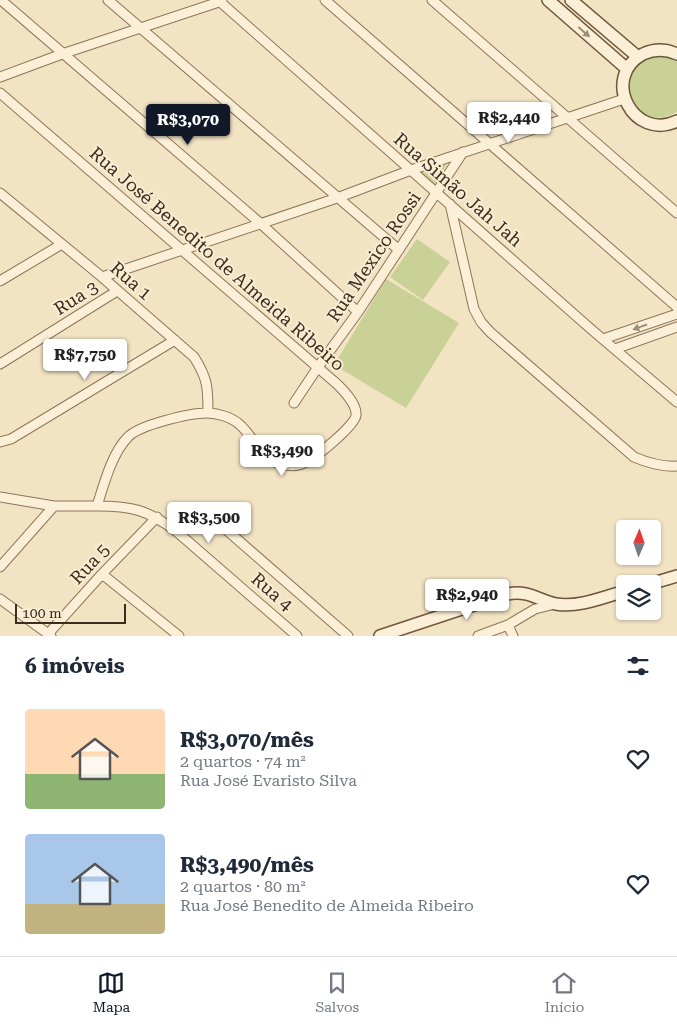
<!DOCTYPE html>
<html lang="pt">
<meta charset="utf-8">
<style>
:root{--surface:#fff;--page:#f2f2f3;--text:#1f2937;--muted:#747a83;--line:#e0e1e3;--accent:#111827}
body{margin:0;font-family:"Roboto Serif",serif;background:var(--page);color:var(--text);height:100vh;display:flex;flex-direction:column;font-size:19px;white-space:nowrap}
*{box-sizing:border-box;margin:0}
p{font-size:16px;color:var(--muted)}
.icon{flex:none;width:28px;height:28px;fill:none;stroke:currentColor;stroke-width:2;stroke-linecap:round;stroke-linejoin:round}
.map{position:relative;height:636px;overflow:hidden}
.sheet{display:flex;flex-direction:column;background:var(--surface);flex:1}
.sheet>*{flex:none}
.needle{width:32px;rotate:2deg}
.controls{position:absolute;left:616px;top:520px;display:grid;gap:10px}
.controls a{display:grid;place-items:center;width:45px;height:45px;border-radius:5px;background:var(--surface);box-shadow:0 1px 4px #0004;font-size:25px}
.scale{position:absolute;left:15px;bottom:12px;width:111px;box-sizing:border-box;padding-left:5px;border:2px solid #3c2c1d;border-top:0;font-size:14px;line-height:18px;white-space:nowrap;color:#3c2c1d;-webkit-text-stroke:4px #f8edd3;paint-order:stroke}
.price{position:absolute;translate:-50% -42px;padding:0 11px;border-radius:5px;background:#fff;color:#222;font-size:16px;line-height:32px;filter:drop-shadow(0 1px 2px #0008)}
.price::after{content:'';position:absolute;left:50%;top:30px;width:15px;height:11px;margin-left:-8px;background:inherit;clip-path:polygon(0 0,100% 0,50% 100%)}
.price.current{background:var(--accent);color:#fff}
ul{padding:0;list-style:none}
li{display:flex;align-items:center;gap:15px;height:125px;padding:0 25px}
li span{display:grid;place-items:center;flex:none;width:140px;height:100px;border-radius:5px;color:#555}
li>.icon{margin-inline-start:auto}
span .icon{width:60px;height:60px;fill:#fffc;stroke-width:1}
li b{font-size:21px}
h2{display:flex;justify-content:space-between;align-items:center;height:60px;padding:0 25px;font-size:21px}
.tab-bar{display:flex;justify-content:space-around;align-items:center;height:70px;border-top:1px solid var(--line);background:var(--surface);font-size:14px;color:var(--muted)}
.tab-bar a{display:grid;justify-items:center;gap:2px}
.tab-bar .current{color:var(--accent)}
.map>svg:first-child{display:block}
</style>
<div class="map">
<svg width="677" height="636" viewBox="0 0 677 636">
<rect width="100%" height="100%" fill="#f2e3c3"/>
<path fill="#cad196" d="M654,55L666,56L677,61V112C635,136 604,74 654,55Z
M447,164L434,187L419,172Z
M417,239L450,262L423,300L390,277Z
M386,279L459,323L406,408L334,365Z"/>
<g fill="none" stroke-linecap="round" stroke-linejoin="round">
<g stroke="#8e7458" stroke-width="11">
<path id="minor" d="M1,0L260,223L358,312
M108,0L399,250
M218,0L592,330L677,402
M325,0L677,307
M432,0L677,213
M0,77L62,54L222,1
M0,93L337,384C344,391 357,404 356,415C356,425 314,459 304,463C299,466 292,466 286,465C261,463 255,437 239,424C231,417 217,413 207,413C190,413 139,425 128,437C112,453 104,484 97,506H54L0,497
M0,193L102,277L194,357C208,379 208,388 208,413
M450,204L474,309L481,322L490,332L634,457C648,463 662,467 677,466
M102,277L337,198L411,170L624,99
M0,281L62,244
M603,339L677,314
M615,349L677,327
M0,364L117,291
M294,403L318,367L358,312L463,152
M0,442L11,439L175,340
M97,506C132,506 148,510 176,531L297,636
M214,519L348,636
M0,567L54,506
M102,574L179,636
M0,599L51,636
M508,625L513,636
M48,634L102,574L157,517
M478,636L508,625L535,609L555,604"/>
</g>
<g stroke="#6f553b" stroke-width="14">
<path id="secondary" d="M548,0L627,69
M571,0L638,57
M677,54C666,49 654,49 643,54C600,77 633,142 677,121
M650,584L677,576
M380,636L507,594C530,590 537,600 556,604C578,608 604,597 625,591"/>
</g>
<use href="#minor" stroke="#fbf0d7" stroke-width="9"/>
<use href="#secondary" stroke="#fbf0d7" stroke-width="11"/>
</g>
<defs><path id="oneway-solid" d="M-6-.8H1V-3.2L6.5 0L1 3.2V.8H-6Z" transform="scale(1.25)"/></defs>
<g fill="#9c8e7a">
<use href="#oneway-solid" transform="translate(584 32) rotate(41)"/>
<use href="#oneway-solid" transform="translate(640 327) rotate(161)"/>
</g>
<g text-anchor="middle" stroke-width="4" stroke-linejoin="round" paint-order="stroke">
<g font-size="18" fill="#3c2c1d" stroke="#f8edd3">
<text transform="translate(458 190) rotate(41)" y="6">Rua Simão Jah Jah</text>
<text transform="translate(374 257) rotate(-56)" y="6">Rua Mexico Rossi</text>
<text transform="translate(217 259) rotate(41)" y="6">Rua José Benedito de Almeida Ribeiro</text>
<text transform="translate(131 281) rotate(41)" y="6">Rua 1</text>
<text transform="translate(76 298) rotate(-32)" y="6">Rua 3</text>
<text transform="translate(90 564) rotate(-47)" y="6">Rua 5</text>
<text transform="translate(272 592) rotate(41)" y="6">Rua 4</text>
</g>
</g>
</svg>
<div class="controls">
<a><svg class="needle" viewBox="-14 -14 28 28"><path d="M0-13l5 13h-10z" fill="#e53935"/><path d="M0 13l5-13h-10z" fill="#747a83"/></svg></a>
<a><svg class="icon" aria-label="layers" viewBox="0 0 24 24"><path d="M12 4l9 5-9 5-9-5zM3 14l9 5 9-5"/></svg></a>
</div>
<div class="scale">100 m</div>
<b class="price" style="left:509px;top:144px">R$2,440</b>
<b class="price current" style="left:188px;top:146px">R$3,070</b>
<b class="price" style="left:85px;top:381px">R$7,750</b>
<b class="price" style="left:282px;top:477px">R$3,490</b>
<b class="price" style="left:209px;top:544px">R$3,500</b>
<b class="price" style="left:467px;top:621px">R$2,940</b>
</div>
<section class="sheet">
<h2>6 imóveis<svg class="icon" aria-label="filters" viewBox="0 0 24 24"><path d="M4 7h16M4 17h16"/><circle cx="9" cy="7" r="2"/><circle cx="15" cy="17" r="2"/></svg></h2>
<ul>
<li><span style="background:linear-gradient(#ffd9b3 65%,#8fb573 0)"><svg class="icon" aria-label="home" viewBox="0 0 24 24"><path d="M3 11l9-7 9 7M6 9v11h12V9"/></svg></span><div><b>R$3,070/mês</b><p>2 quartos · 74 m²</p><p>Rua José Evaristo Silva</p></div><svg class="icon" aria-label="heart" viewBox="0 0 24 24"><path d="M12 20l-8-8c-3-5 5-10 8-4 3-6 11-1 8 4z"/></svg></li>
<li><span style="background:linear-gradient(#a9c7e8 70%,#c2b280 0)"><svg class="icon" aria-label="home" viewBox="0 0 24 24"><path d="M3 11l9-7 9 7M6 9v11h12V9"/></svg></span><div><b>R$3,490/mês</b><p>2 quartos · 80 m²</p><p>Rua José Benedito de Almeida Ribeiro</p></div><svg class="icon" aria-label="heart" viewBox="0 0 24 24"><path d="M12 20l-8-8c-3-5 5-10 8-4 3-6 11-1 8 4z"/></svg></li>
</ul>
</section>
<nav class="tab-bar">
<a class="current"><svg class="icon" aria-label="map" viewBox="0 0 24 24"><path d="M3 6l6-2 6 2 6-2v14l-6 2-6-2-6 2zM9 4v14M15 6v14"/></svg>Mapa</a>
<a><svg class="icon" aria-label="saved" viewBox="0 0 24 24"><path d="M7 4h10v16l-5-4-5 4z"/></svg>Salvos</a>
<a><svg class="icon" aria-label="home" viewBox="0 0 24 24"><path d="M3 11l9-7 9 7M6 9v11h12V9"/></svg>Início</a>
</nav>
